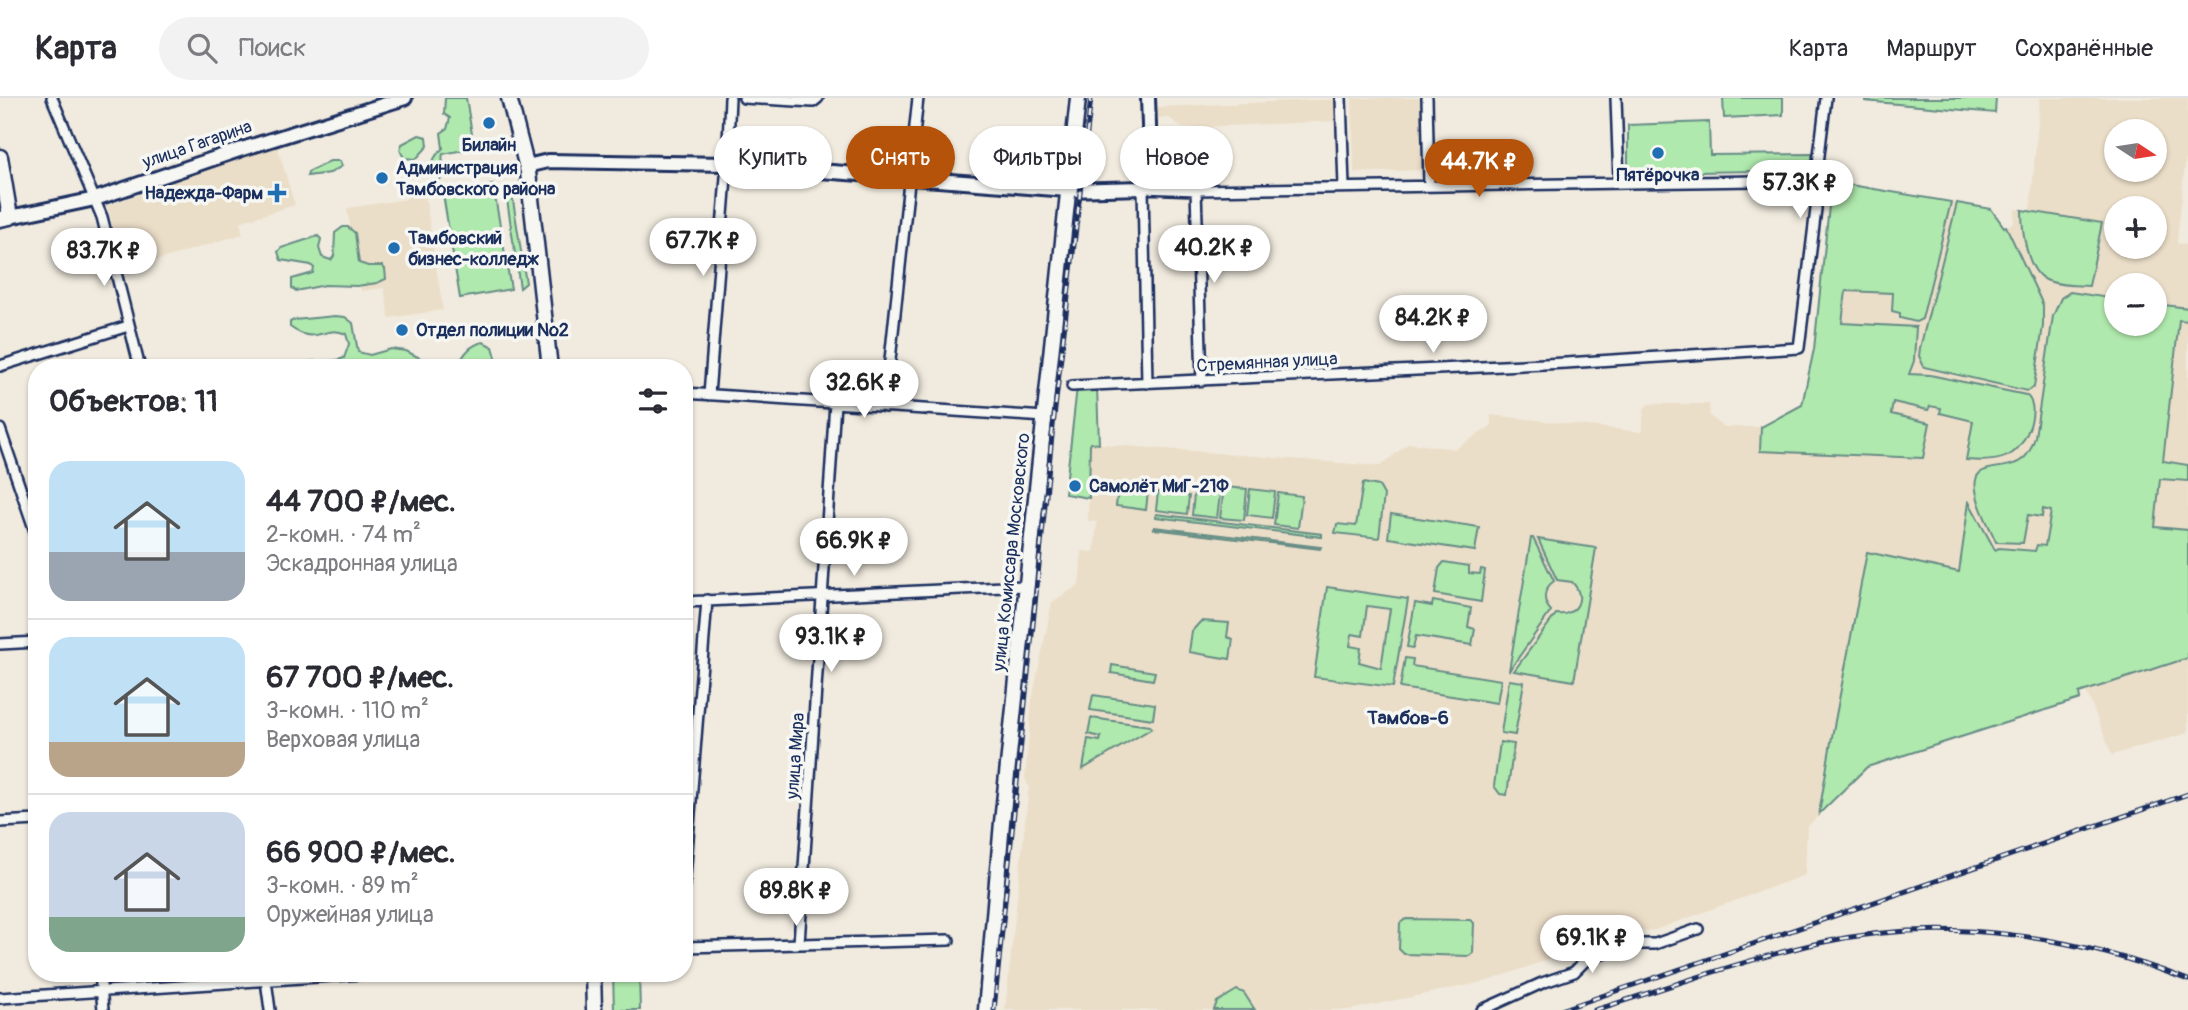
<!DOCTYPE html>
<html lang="ru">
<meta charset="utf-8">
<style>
:root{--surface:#fff;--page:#f2f2f3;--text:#2b2b33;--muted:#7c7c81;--line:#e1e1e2;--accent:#b45309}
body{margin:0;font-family:Pangolin,sans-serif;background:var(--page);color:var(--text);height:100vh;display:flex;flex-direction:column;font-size:26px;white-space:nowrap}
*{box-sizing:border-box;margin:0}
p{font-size:23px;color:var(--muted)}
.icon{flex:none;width:38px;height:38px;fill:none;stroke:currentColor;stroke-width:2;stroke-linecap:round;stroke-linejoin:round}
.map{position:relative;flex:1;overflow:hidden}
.drawer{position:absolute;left:28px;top:261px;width:665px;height:623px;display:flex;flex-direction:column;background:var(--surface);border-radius:28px;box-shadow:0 2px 5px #0004}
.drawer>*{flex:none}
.guide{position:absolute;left:714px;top:28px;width:665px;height:63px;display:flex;gap:14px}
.needle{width:46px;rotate:102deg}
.fabs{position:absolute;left:2104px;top:21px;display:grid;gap:14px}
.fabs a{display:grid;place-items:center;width:63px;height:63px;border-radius:50%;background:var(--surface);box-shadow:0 2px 5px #0004;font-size:35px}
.price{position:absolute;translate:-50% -60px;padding:0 16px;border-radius:24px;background:#fff;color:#222;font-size:23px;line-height:46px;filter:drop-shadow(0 2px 4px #0008)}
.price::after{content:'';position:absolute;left:50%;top:42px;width:21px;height:16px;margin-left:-10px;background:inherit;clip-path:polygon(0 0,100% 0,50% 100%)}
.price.selected{background:var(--accent);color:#fff}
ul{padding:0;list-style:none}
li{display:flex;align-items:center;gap:21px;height:175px;padding:0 21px}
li+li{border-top:2px solid var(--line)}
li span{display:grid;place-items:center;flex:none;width:196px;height:140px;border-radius:21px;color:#555}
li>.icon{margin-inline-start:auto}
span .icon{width:84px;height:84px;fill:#fffc;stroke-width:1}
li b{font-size:30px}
h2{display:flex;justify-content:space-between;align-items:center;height:84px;padding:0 21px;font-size:30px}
.pill{padding:0 24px;border-radius:32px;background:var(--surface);box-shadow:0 2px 5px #0004;font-size:24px;line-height:63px}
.pill.selected{background:var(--accent);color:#fff}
header{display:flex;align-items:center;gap:42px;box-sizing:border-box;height:98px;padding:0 35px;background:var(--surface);border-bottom:2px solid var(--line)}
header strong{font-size:33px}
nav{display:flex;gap:38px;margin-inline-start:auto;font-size:24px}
.search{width:490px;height:63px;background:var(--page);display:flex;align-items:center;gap:18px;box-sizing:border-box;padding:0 24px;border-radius:38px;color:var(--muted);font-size:26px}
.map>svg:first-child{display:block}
</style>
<header>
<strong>Карта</strong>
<div class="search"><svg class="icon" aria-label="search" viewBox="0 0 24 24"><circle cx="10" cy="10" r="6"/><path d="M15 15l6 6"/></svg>Поиск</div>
<nav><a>Карта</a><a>Маршрут</a><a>Сохранённые</a></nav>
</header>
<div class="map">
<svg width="2188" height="912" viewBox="0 0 2188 912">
<rect width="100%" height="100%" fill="#f1ebdf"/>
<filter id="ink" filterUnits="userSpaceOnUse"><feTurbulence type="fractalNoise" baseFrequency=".0143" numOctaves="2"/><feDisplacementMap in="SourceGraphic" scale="14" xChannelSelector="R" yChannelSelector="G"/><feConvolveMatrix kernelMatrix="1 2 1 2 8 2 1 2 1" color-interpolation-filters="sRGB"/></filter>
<g filter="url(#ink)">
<path fill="#ebdec8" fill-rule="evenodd" d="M1352,0H1422L1425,69L1422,72L1354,75Z
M2040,0H2188V39L2177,145L2188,147V635L2112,657L2086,593L2079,595L2080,601L1867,669L1807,729L1805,777L1655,832L1623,835L1488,883L1349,912H1005L1029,688L1025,681L1032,602L1052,504L1079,487L1082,453L1094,454L1097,424L1088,423L1090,345L1380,368L1409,345L1455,351L1491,328V317L1642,334L1644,311L1648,306H1709L1710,318L1724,329H1763L1802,307L1814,251L1831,89L1833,84L1991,111L2004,129L2014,125L2015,111L2030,113ZM2116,33H2154V72H2116ZM2116,110H2154V149H2116ZM2116,187H2154V226H2116Z
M1337,1L1338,23L1183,30L1169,20H1157V9Z
M277,48L295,107L240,124L243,136L136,169L125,133L115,136L107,107L171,87L173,80Z
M424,90L443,212L389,220L384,190L361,193L347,110L407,101L406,93Z"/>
<path fill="#b0e9ad" stroke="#668c86" stroke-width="2" fill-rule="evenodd" d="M445,0H466L473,42L468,51L443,56C440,64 449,75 439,82L434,79C430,66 433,59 443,50L441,35L447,31L450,20L444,16Z
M1723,0H1783V17L1724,20Z
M1865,0H1996L1995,15L1865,3Z
M1709,24L1710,57L1812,56L1813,72L1635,75L1628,68V27Z
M419,37L427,39L428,48L416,61L404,60L400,52L402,46Z
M330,63H340L342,68L330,75L307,78L308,74Z
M1833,84L1951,104L1922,221L1916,224L1900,220V215L1892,213L1893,195L1846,193L1842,225L1916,229L1914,263L1909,276L1930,277L2026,297C2042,309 2026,347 2011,356C1999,364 1980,363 1966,362L1973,323L1940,315L1941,310L1930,308L1928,312L1893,304L1891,316L1930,325L1923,360L1760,353L1761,329L1802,307L1814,251L1831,89Z
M493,87L511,191L460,200L443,96Z
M505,88H509L511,90L526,185L520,190Z
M1957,105L1991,111L2004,129L2006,128L2043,207V228L2034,289L2027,293L1924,269L1919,258L1920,250Z
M2022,112L2102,125L2089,188C2076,187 2058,188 2046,182C2026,173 2022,131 2022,112Z
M343,129H348L355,135L359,165L368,168H382L385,171L386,181L377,185L357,188L325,187L296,193L292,190V181L313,175L314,170L311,167L281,162L278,154L281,150L318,138L321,141L319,150L322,159L331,162L334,158L335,135Z
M2070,194L2116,201V226H2145L2144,231L2154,232L2157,206L2188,210V223L2179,222L2163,363L2188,367V383L2160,381L2155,429L2188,432V560L2079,595L2080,601L1867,669L1819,716L1831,644L1867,454L1959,474L1969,404L1995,452L1999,450L2035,453L2037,447L2045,448L2051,413L2043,411L2042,419L2028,417L2023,445L1996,444C1990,429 1980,413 1977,397C1967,358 2007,378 2025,359C2030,354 2033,346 2035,339L2053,218L2061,200Z
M335,218L345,219L353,225L358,254L370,257L391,251L406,253L422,261L425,268L300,269V266C312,260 327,267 344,260L349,246L346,236C323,226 317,249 290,229V224L294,222Z
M483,244L493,249L496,259L494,268L458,269C462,258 470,247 483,244Z
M1077,289H1097L1099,346L1090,345L1089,400L1065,396Z
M1363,385L1379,388L1384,397L1379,440L1335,435L1337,426L1356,428Z
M1195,386L1221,389L1217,420L1192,417Z
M1224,389L1247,391L1244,422L1220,420Z
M1118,390L1148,393L1146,412L1116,408Z
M1250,391L1275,394L1272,420L1247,417Z
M1158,394L1189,398L1187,416L1156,412Z
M1278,395L1302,398L1298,430L1274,427Z
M1156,416L1322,436V439L1155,419Z
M1391,416L1479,429L1475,453L1388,440Z
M1154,429L1321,449L1320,451L1153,431Z
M1531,440H1533L1554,483C1543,491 1542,503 1551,513L1509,573Z
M1538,441L1596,450L1574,583L1514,573L1556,516C1577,519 1587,499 1572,484L1557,482Z
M1444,464L1469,468V475L1480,476L1481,471L1485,472L1481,504L1435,496L1439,470Z
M1327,489L1408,501L1393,589L1314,579ZM1367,508L1390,511L1381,570L1359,564L1361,550L1350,548L1352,536L1363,538Z
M1433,503L1471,510L1468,529L1475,531L1472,547L1416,538L1413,550L1407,549L1415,505L1432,508Z
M1201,523L1229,525L1227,539L1233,541L1230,561L1189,554L1192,533Z
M1405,560L1413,561L1412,568L1501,582L1497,605L1400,590Z
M1112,567L1155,574L1153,582L1111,575Z
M1509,582L1524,584L1515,637L1501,635Z
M1093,597L1155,606L1153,621L1090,612Z
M1091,620L1150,628L1152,630L1083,671L1088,641L1100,643L1101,639L1088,636Z
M1500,644L1514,646L1507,697L1500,696L1494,688Z
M1406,821L1470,822L1474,825L1473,855L1469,858L1404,856L1399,851L1400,825Z
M613,875H639L640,912H614Z
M1237,892L1244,895L1255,912H1214L1217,904Z"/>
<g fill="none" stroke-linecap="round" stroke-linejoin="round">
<g stroke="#1b2f5e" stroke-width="14">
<path id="street" d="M52,0L102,119L140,270
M744,0L813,4L818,0
M1341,0L1344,89
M1427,0L1429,87
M1616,0L1619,84
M1196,92L1202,283
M0,268L128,228
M1147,285L1143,90L1196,92L1816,82
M1072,288L1566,265L1799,250L1816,111V82L1826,0
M684,295L1045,319
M709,297L727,66L730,0
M885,309L918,0
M0,331L37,439
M684,504L1025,488
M0,546L37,544
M0,724L37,722
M684,791L707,502
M799,845L835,305
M684,849L949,842
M100,875L103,912
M265,875L270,912
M0,900L377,875
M1482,912L1542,885L1574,874L1586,862L1619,850L1640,846H1655L1698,831"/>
</g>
<g stroke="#1b2f5e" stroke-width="18">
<path id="secondary" d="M527,68L548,63L727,66L1068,92L1143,90L1150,54L1148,0
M10,119L95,101L242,51L405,0"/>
</g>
<g stroke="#1b2f5e" stroke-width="19">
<path id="primary" d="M509,0L528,74L550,270
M0,59L10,119L0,121
M593,875L594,912
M986,912L1002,724L1078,0"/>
</g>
<use href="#street" stroke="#f6f6f2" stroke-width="9"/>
<use href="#secondary" stroke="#f6f6f2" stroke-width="12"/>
<use href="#primary" stroke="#f6f6f2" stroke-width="14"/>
<g stroke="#1b2f5e" stroke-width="5">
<path id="rail" d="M994,912L1053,328L1091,0
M1561,912L2188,696
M1595,912C1669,889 1743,862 1819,845C1943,818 2071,836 2188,882"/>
</g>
<use href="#rail" stroke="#f6f6f2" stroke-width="2.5" stroke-dasharray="8" stroke-linecap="butt"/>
</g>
</g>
<g fill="#1f6fb2" stroke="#f6f6f2" stroke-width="2.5">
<circle cx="489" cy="25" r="7"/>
<circle cx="1658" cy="55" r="7"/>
<circle cx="382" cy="80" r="7"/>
<path d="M273.5 84.5h7v7h7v7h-7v7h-7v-7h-7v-7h7z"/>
<circle cx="394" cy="150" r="7"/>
<circle cx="402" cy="232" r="7"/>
<circle cx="1075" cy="388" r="7"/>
</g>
<g text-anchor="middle" stroke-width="7" stroke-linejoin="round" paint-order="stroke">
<g font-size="18" fill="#1b2f5e" stroke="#f6f6f2">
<text transform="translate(197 46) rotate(-19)" y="6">улица Гагарина</text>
<text transform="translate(1267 264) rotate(-3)" y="6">Стремянная улица</text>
<text transform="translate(1011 454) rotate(-84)" y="6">улица Комиссара Московского</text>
<text transform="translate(795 658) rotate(-86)" y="6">улица Мира</text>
</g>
<g font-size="18" font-weight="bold" fill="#1b2f5e" stroke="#f6f6f2" text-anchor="start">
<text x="489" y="53" text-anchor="middle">Билайн</text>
<text x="396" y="76">Администрация<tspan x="396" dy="21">Тамбовского района</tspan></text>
<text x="1658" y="83" text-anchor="middle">Пятёрочка</text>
<text x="263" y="101" text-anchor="end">Надежда-Фарм</text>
<text x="408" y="146">Тамбовский<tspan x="408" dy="21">бизнес-колледж</tspan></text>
<text x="416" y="238">Отдел полиции №2</text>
<text x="1089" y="394">Самолёт МиГ-21Ф</text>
</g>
<g font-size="19" font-weight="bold" fill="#1b2f5e" stroke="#f6f6f2">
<text x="1408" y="626">Тамбов-6</text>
</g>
</g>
</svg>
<div class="fabs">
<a><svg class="needle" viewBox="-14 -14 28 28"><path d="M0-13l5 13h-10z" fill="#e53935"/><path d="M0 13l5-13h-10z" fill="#7c7c81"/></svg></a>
<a>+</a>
<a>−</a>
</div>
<b class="price selected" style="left:1479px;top:101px">44.7K ₽</b>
<b class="price" style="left:1800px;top:122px">57.3K ₽</b>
<b class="price" style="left:703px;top:180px">67.7K ₽</b>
<b class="price" style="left:1214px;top:187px">40.2K ₽</b>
<b class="price" style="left:104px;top:190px">83.7K ₽</b>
<b class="price" style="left:1433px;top:257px">84.2K ₽</b>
<b class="price" style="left:864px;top:322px">32.6K ₽</b>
<b class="price" style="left:854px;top:480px">66.9K ₽</b>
<b class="price" style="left:831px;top:576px">93.1K ₽</b>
<b class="price" style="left:796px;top:830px">89.8K ₽</b>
<b class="price" style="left:1592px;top:877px">69.1K ₽</b>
<div class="guide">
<a class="pill">Купить</a>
<a class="pill selected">Снять</a>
<a class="pill">Фильтры</a>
<a class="pill">Новое</a>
</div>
<section class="drawer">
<h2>Объектов: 11<svg class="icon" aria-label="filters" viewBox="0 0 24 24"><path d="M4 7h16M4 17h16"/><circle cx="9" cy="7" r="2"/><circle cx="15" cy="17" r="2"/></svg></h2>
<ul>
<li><span style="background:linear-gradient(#bfe0f5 65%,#9aa5b1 0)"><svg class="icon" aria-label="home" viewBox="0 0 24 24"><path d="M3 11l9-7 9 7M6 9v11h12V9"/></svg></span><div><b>44 700 ₽/мес.</b><p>2-комн. · 74 m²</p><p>Эскадронная улица</p></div></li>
<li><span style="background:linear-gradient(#bfe0f5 75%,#b9a48a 0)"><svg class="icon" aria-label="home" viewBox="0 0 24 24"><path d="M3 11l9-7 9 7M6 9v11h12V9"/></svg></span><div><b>67 700 ₽/мес.</b><p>3-комн. · 110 m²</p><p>Верховая улица</p></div></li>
<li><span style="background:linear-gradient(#c9d6e8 75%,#7fa58c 0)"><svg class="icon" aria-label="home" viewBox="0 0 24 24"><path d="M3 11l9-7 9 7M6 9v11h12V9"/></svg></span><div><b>66 900 ₽/мес.</b><p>3-комн. · 89 m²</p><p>Оружейная улица</p></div></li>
</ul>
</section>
</div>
